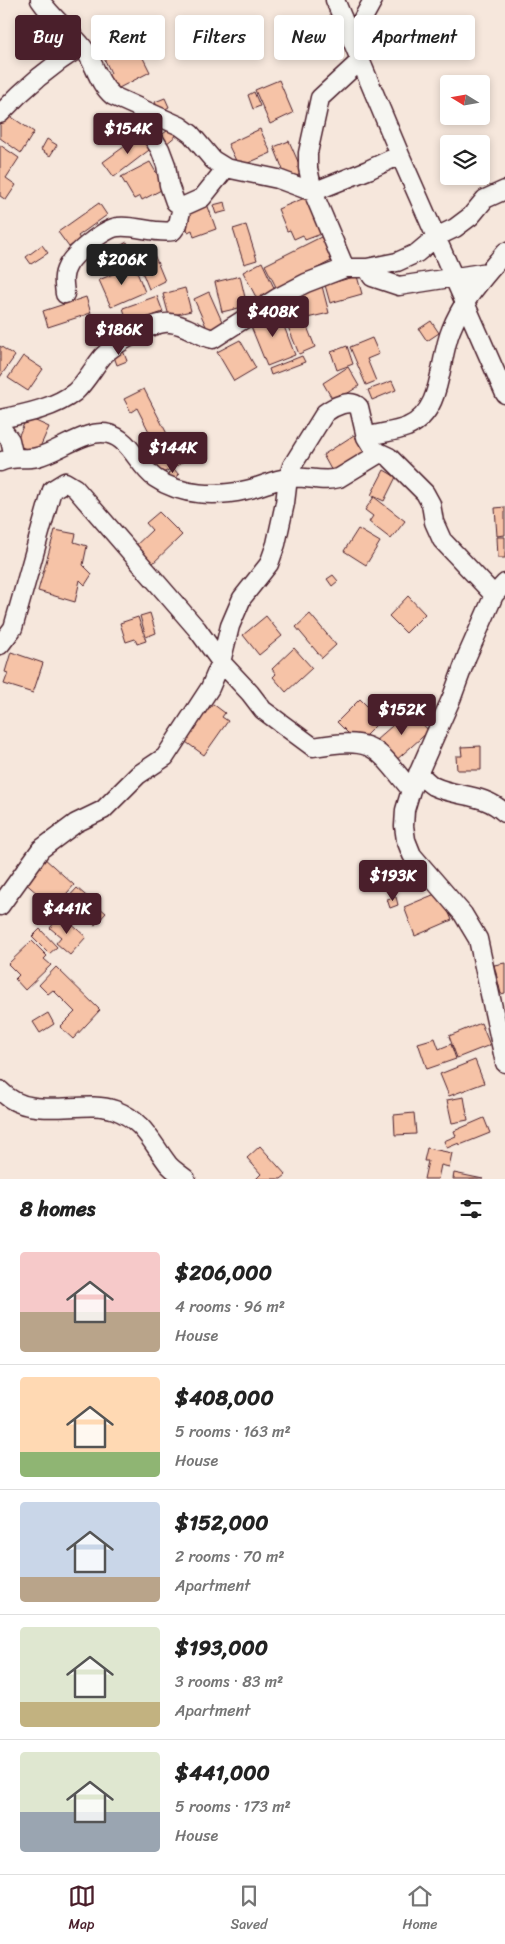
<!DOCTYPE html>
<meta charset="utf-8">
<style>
:root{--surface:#fff;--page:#f6f6f6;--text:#222;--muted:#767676;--line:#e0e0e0;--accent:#4a1f2b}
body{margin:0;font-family:Sriracha,sans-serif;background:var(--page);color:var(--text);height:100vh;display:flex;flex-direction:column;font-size:19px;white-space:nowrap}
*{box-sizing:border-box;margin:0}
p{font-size:16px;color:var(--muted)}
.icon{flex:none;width:28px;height:28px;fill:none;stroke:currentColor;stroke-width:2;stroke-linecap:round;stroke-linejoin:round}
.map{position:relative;height:1179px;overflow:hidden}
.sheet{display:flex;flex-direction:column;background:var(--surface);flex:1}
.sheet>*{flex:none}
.top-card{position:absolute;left:15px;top:15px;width:475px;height:45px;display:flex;gap:10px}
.needle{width:32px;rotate:281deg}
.fabs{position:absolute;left:440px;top:75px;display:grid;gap:10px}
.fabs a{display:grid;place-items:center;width:50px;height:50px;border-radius:5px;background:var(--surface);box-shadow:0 2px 8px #0003;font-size:25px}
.price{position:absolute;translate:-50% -42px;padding:0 11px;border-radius:5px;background:var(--accent);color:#fff;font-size:16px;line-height:32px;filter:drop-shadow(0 1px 2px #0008)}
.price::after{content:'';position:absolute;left:50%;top:30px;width:15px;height:11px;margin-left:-8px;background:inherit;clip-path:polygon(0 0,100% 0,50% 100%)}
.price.on{background:#222;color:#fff}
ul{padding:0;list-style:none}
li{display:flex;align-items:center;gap:15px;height:125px;padding:0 20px}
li+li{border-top:1px solid var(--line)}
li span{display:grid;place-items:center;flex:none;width:140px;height:100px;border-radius:5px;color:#555}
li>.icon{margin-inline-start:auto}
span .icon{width:60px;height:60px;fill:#fffc;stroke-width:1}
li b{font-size:21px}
h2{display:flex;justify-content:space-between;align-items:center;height:60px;padding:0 20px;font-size:21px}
.pill{padding:0 18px;border-radius:5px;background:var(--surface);box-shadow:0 2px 8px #0003;font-size:18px;line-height:45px}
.pill.on{background:var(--accent);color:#fff}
.tabs{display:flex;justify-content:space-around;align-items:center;height:70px;border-top:1px solid var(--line);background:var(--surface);font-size:14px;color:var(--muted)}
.tabs a{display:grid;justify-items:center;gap:2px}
.tabs .on{color:var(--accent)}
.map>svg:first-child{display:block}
</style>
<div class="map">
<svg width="505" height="1179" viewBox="0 0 505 1179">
<rect width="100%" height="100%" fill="#f6e7dc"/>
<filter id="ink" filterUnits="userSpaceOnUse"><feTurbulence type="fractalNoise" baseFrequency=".02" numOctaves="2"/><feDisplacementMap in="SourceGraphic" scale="10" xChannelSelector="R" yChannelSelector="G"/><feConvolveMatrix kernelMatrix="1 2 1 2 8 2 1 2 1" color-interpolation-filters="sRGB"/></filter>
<g filter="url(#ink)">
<path fill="#f6c3a7" stroke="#4a1f2b" d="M133,38L150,72L115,90L107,75L111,73L102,54Z
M279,80L293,113L270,124L255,90Z
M254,92L260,106L253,109L248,95Z
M165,98L169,107L160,112L155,102Z
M7,114L34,132L21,153L0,138V124Z
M171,128L177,135L166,144L160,136Z
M260,129L271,153L239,167L228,144Z
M118,130L124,137L118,142L112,135Z
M143,133L153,147L114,177L103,162Z
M47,139L57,145L50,156L41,150Z
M289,141L303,173L287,180L274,147Z
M0,145L19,158L6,178L16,185L6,200L0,196Z
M150,162L165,188L142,200L140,196L134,199L121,177Z
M307,197L321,234L305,240L303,235L294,239L290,230L287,231L278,209Z
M206,201L216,229L194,237L192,230L188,232L184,219V208Z
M225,202L227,211L216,214L213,205Z
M99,203L107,215L78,236L80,239L69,247L58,232Z
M246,225L257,260L244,264L233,229Z
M323,236L335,259L277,289L265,265Z
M127,242L135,260L125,265L116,248Z
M42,245L48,253L31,264L26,257Z
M153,252L165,281L149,289L137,259Z
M262,262L276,292L258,301L243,272Z
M134,265L145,292L111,307L99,280Z
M240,276L247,306L222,312L215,282Z
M357,276L362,294L330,303L325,285Z
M322,286L329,313L307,318L300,291Z
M185,288L191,311L169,316L163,294Z
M209,292L224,326L209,333L194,299Z
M157,296L163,312L128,324L123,308Z
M295,296L315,347L299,354L278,302Z
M86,297L91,313L48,327L43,311Z
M277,308L295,355L267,366L250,324L265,318L264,313Z
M431,321L439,333L427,341L419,329Z
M372,338L379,354L367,359L376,381L366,385L350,347Z
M240,340L256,368L234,381L217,352Z
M0,346L15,356L0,377Z
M347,346L353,364L337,370L331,352Z
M122,348L127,361L117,365L112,351Z
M23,356L43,369L28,391L8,378Z
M302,356L305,362L271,375L269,369Z
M348,367L359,386L334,402L323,383Z
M392,381L396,390L372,400L368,390Z
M144,389L182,463L161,474L153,459L161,455L137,408L131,412L124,399Z
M27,417L49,427L37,454L15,444Z
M354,435L366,455L334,475L323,455Z
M174,469L179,475L172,480L168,473Z
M384,470L396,477L384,501L371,495Z
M374,497L405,521L391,539L369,522L373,516L365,510Z
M505,507V535L497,536L495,508Z
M159,512L182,535L148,568L131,550L152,530L146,523Z
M358,529L380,542L366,565L344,551Z
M55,530L76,534L74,542L87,546L83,565L92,574L85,585L80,580L75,602L38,591Z
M497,537H505V558H498Z
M333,575L338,581L332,586L327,579Z
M408,596L425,614L406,633L389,616Z
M150,613L156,633L146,637L140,616Z
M310,614L336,645L322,658L296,627Z
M266,616L282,636L259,655L243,635Z
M138,617L146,641L137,644L135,639L126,642L120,623Z
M294,648L312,668L286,692L273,677L276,674L272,669Z
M11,652L43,663L33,693L4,684L8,673L5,672Z
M360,699L381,720L358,743L337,722Z
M213,704L225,713L222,717L228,721L204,755L183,740L207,706L210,708Z
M410,710L429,731L394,762L375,741Z
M481,746V770H457L456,756H462L461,747Z
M43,857L74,885L54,908L23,881Z
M77,888L106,913L95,925L66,900Z
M440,892L452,920L415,936L404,907Z
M396,897L398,905L390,908L387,899Z
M61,915L86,937L70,955L56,943L61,937L50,928Z
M40,929L57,947L49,954L32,937Z
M32,941L47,956L44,959L51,965L25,990L15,979L19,975L8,964Z
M505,963V993L501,994L494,965Z
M56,967L100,1010L73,1039L60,1027L75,1012L53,990L48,994L39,985Z
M48,1013L54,1024L40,1033L33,1022Z
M481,1023L490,1045L457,1058L449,1036Z
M435,1038L439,1049L451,1044L456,1059L427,1069L418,1043Z
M475,1060L484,1083L449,1096L440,1074Z
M464,1097L468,1120L452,1123L447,1100Z
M414,1113L416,1134L395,1135L394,1115Z
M484,1118L490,1133L460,1145L459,1143L447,1148L444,1141L456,1136L454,1131Z
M260,1146L286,1175L281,1179H256L261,1174L247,1158Z
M427,1148L452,1153L449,1167L441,1165L438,1179H424L428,1161H424Z
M454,1173L483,1179H453Z"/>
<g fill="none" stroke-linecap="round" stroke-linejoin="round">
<g stroke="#4a1f2b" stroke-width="21">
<path id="minor" d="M40,0C52,18 69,30 82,46C95,62 97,83 113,96L180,126L191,134L213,160L226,168L278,179L313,192L368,170L400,155
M335,0L400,155L505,394
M140,108L148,130L160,149L166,165L169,185L175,202L182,207
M0,114C24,88 52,65 82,46
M345,268L313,192L308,168V153L320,98L360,61L361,22L373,0
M367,268L372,277L399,286L488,272
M65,294C64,284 62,276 67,267C72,255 105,228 118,227C136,225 154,234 173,231L178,224L182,207L202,198L226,168
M0,419C24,414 55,408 75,392C86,382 93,368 103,356C114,344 154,321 170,323C186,324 198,336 213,339L277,298L306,283L345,268H367L397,262L417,253L436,237L455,228L471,216L485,199L505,190
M0,426L10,440L14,458
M366,437C379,433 394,432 407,427C444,411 438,361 451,330C464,297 484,278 505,252
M0,462C13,456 25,460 37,457C58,452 88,428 109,434C130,439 138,466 155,478C181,496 217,497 246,490C260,487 273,480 287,478C304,475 322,483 339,478L380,453
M505,583L494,595L467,656L452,697L411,790L405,810L404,826L406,840L412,855L463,914L478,939L505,1063
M0,645L13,628L52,490L65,482L75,488L197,629L221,662L250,693L263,710L313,747C374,737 374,745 411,790
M418,773C423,777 428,783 433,786C458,798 482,792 505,813
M0,906L41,849L76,823L103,810L138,775L165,757L210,688L221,662L230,626L242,598L269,564L276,544L285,503L288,478L292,466L325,413C333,407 350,398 359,407L366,437L374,450L389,457L425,493L431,504L434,522L442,540L494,595
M0,1090C30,1123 82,1098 115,1110C144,1121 151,1142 168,1164C173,1170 180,1174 186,1179"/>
</g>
<use href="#minor" stroke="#f6f6f2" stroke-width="18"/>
</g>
</g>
</svg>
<div class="fabs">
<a><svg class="needle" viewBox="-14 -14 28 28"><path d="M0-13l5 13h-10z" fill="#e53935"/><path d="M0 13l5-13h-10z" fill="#767676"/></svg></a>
<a><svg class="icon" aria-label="layers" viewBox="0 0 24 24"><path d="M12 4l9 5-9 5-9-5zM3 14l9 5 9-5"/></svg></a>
</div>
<b class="price" style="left:128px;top:155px">$154K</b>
<b class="price on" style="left:122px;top:286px">$206K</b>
<b class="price" style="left:273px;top:338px">$408K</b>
<b class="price" style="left:119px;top:356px">$186K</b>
<b class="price" style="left:173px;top:474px">$144K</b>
<b class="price" style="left:402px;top:736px">$152K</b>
<b class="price" style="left:393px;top:902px">$193K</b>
<b class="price" style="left:67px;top:935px">$441K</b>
<div class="top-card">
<a class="pill on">Buy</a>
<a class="pill">Rent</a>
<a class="pill">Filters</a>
<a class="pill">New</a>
<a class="pill">Apartment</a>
</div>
</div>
<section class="sheet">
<h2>8 homes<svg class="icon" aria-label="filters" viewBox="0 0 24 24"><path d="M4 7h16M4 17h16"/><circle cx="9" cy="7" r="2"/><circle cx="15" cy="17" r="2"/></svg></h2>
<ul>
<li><span style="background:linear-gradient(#f6c9c9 60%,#b9a48a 0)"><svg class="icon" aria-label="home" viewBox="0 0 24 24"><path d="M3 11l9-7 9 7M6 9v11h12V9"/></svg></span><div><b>$206,000</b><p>4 rooms · 96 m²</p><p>House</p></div></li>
<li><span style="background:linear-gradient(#ffd9b3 75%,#8fb573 0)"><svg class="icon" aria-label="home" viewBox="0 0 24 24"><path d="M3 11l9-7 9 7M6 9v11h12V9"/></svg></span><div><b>$408,000</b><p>5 rooms · 163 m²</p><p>House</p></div></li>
<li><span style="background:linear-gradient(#c9d6e8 75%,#b9a48a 0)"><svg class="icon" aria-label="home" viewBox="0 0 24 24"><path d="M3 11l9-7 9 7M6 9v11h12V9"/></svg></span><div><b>$152,000</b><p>2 rooms · 70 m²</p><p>Apartment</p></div></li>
<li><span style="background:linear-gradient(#dfe7d0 75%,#c2b280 0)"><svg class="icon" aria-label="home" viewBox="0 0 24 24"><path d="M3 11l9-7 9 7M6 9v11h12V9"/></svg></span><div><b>$193,000</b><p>3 rooms · 83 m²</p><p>Apartment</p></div></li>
<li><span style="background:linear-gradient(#dfe7d0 60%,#9aa5b1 0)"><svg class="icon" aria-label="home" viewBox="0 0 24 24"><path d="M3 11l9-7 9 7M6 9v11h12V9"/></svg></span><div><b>$441,000</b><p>5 rooms · 173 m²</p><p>House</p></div></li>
</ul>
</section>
<nav class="tabs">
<a class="on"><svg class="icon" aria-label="map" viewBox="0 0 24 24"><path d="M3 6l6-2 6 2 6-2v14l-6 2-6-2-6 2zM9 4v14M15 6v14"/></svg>Map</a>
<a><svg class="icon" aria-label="saved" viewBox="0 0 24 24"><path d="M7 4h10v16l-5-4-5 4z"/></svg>Saved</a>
<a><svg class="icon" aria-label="home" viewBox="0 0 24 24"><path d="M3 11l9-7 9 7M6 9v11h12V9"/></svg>Home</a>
</nav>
